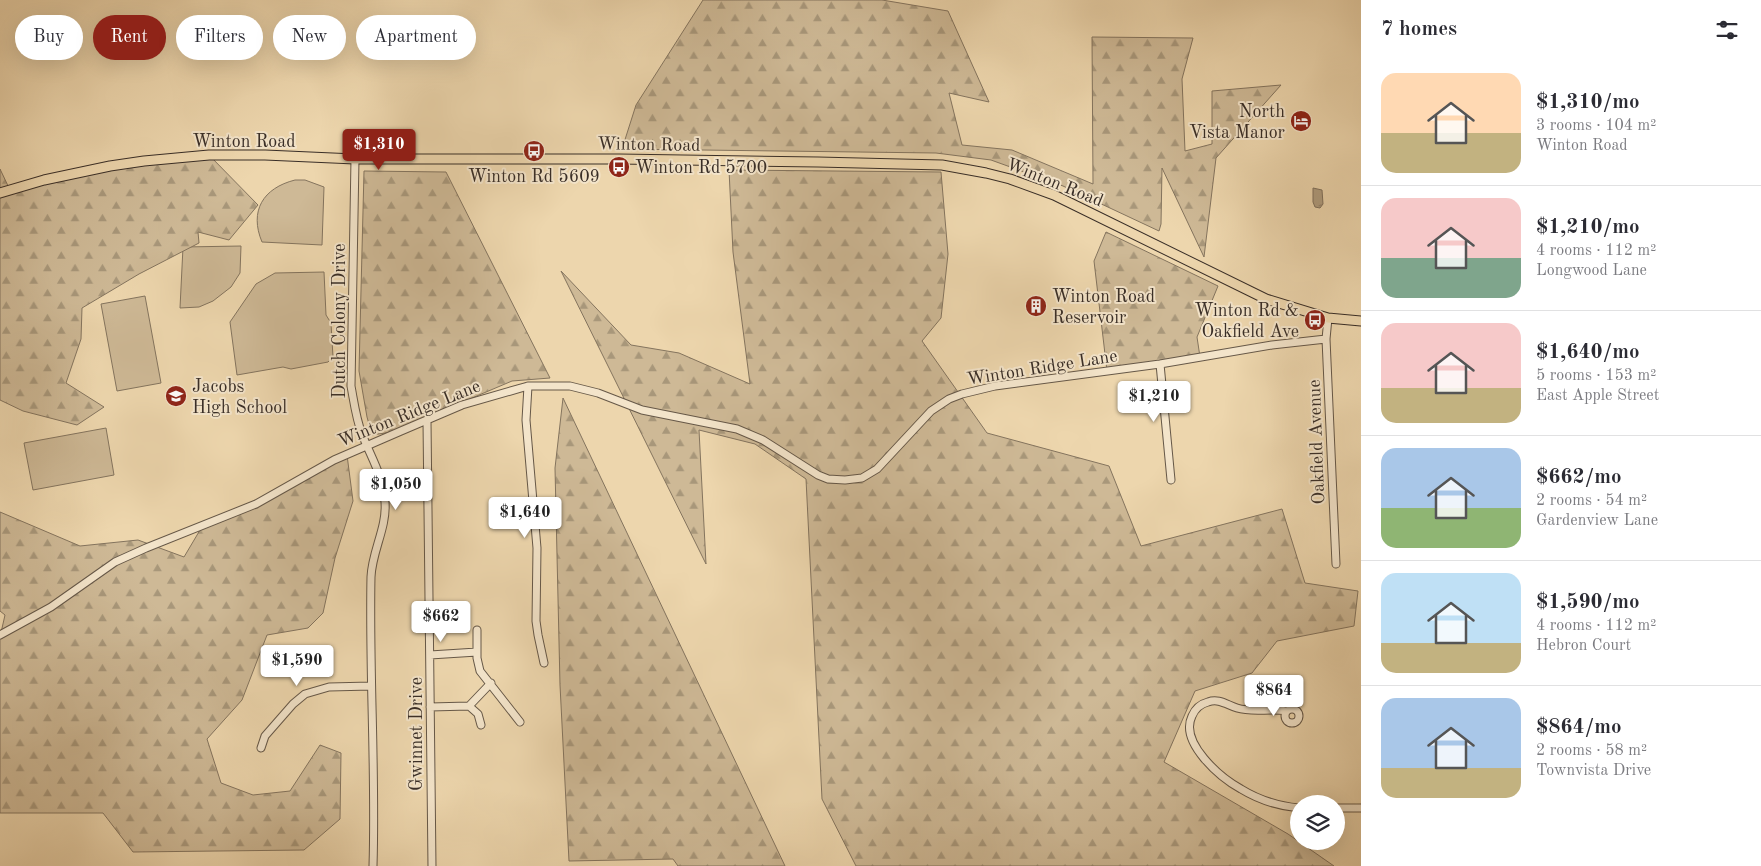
<!DOCTYPE html>
<meta charset="utf-8">
<style>
:root{--surface:#fff;--page:#f7f7f7;--text:#2b2b33;--muted:#7c7c81;--line:#e1e1e2;--accent:#8f2418}
body{margin:0;font-family:"Old Standard TT",serif;background:var(--page);color:var(--text);height:100vh;display:flex;flex-direction:column;font-size:19px;white-space:nowrap}
*{box-sizing:border-box;margin:0}
p{font-size:16px;color:var(--muted)}
.icon{flex:none;width:28px;height:28px;fill:none;stroke:currentColor;stroke-width:2;stroke-linecap:round;stroke-linejoin:round}
.map{position:relative;flex:1;overflow:hidden}
.drawer{display:flex;flex-direction:column;background:var(--surface);width:400px}
.drawer>*{flex:none}
.hud{position:absolute;left:15px;top:15px;width:475px;height:45px;display:flex;gap:10px}
.tools{position:absolute;left:1290px;top:795px;display:grid;gap:10px}
.tools a{display:grid;place-items:center;width:55px;height:55px;border-radius:50%;background:var(--surface);box-shadow:0 5px 20px #0002;font-size:25px}
.price{position:absolute;translate:-50% -42px;padding:0 11px;border-radius:5px;background:#fff;color:#222;font-size:16px;line-height:32px;filter:drop-shadow(0 1px 2px #0008)}
.price::after{content:'';position:absolute;left:50%;top:30px;width:15px;height:11px;margin-left:-8px;background:inherit;clip-path:polygon(0 0,100% 0,50% 100%)}
.price.on{background:var(--accent);color:#fff}
ul{padding:0;list-style:none}
li{display:flex;align-items:center;gap:15px;height:125px;padding:0 20px}
li+li{border-top:1px solid var(--line)}
li span{display:grid;place-items:center;flex:none;width:140px;height:100px;border-radius:15px;color:#555}
li>.icon{margin-inline-start:auto}
span .icon{width:60px;height:60px;fill:#fffc;stroke-width:1}
li b{font-size:21px}
h2{display:flex;justify-content:space-between;align-items:center;height:60px;padding:0 20px;font-size:21px}
.tag{padding:0 18px;border-radius:22px;background:var(--surface);box-shadow:0 5px 20px #0002;font-size:18px;line-height:45px}
.tag.on{background:var(--accent);color:#fff}
main{display:flex;flex:1;min-height:0}
.map>svg:first-child{display:block}
</style>
<main>
<div class="map">
<svg width="1361" height="866" viewBox="0 0 1361 866">
<defs>
<pattern id="forest-firs" width="22" height="20" patternUnits="userSpaceOnUse" patternTransform="scale(1.25)"><rect width="22" height="20" fill="#ceb996"/><path d="M5 1l3.5 6h-7zM16 11l3.5 6h-7z" fill="#a8977a"/></pattern>
<pattern id="water-ripples" width="26" height="14" patternUnits="userSpaceOnUse" patternTransform="scale(1.25)"><rect width="26" height="14" fill="#b09d7f"/><path d="M2 4q2-2 4 0t4 0M15 11q2-2 4 0t4 0" fill="none" stroke="#908068"/></pattern>
</defs>
<rect width="100%" height="100%" fill="#edd6ad"/>
<filter id="stains"><feTurbulence type="fractalNoise" baseFrequency=".004" numOctaves="4"/><feColorMatrix values="0 0 0 0 .2 0 0 0 0 .09 0 0 0 0 .02 0 0 0 .5 -.17"/></filter>
<radialGradient id="worn" r=".72"><stop offset=".6" stop-color="#630" stop-opacity="0"/><stop offset="1" stop-color="#630" stop-opacity=".3"/></radialGradient>
<path fill="#ceb996" stroke="#84745e" d="M295,180H305L324,187L322,245L262,242C249,211 263,188 295,180Z
M241,246L240,273L231,287L213,301L199,307L180,308L183,247Z
M324,272L326,315L331,323L333,357L328,362L291,369L283,367L237,375L230,322L256,284L275,273Z
M145,296L161,383L117,391L101,304Z
M106,428L114,475L33,490L24,443Z"/>
<path fill="url(#forest-firs)" stroke="#84745e" d="M703,0H882L948,11L989,102L949,93L962,145L1012,150L1093,184L1092,37L1193,38L1182,79L1185,151L1212,144V91L1281,85L1216,158L1204,257L1162,168L1161,224L1159,231L1063,186L991,160L936,153L622,149L636,105Z
M209,155L258,205L229,240L198,232L199,243L139,274L82,308L81,339L66,383L104,407L77,425L23,411L0,400V169L10,190L44,180Z
M729,170L941,172L948,254L941,318L922,341L987,433L1109,466L1141,546L1282,509L1305,583L1358,591L1354,626L1277,641L1252,673L1195,691L1164,762L1288,834L1334,866H856L822,799L806,479L755,444L699,430L706,564L561,271L631,345L679,353L750,384L733,252Z
M364,171L446,172L550,378L512,381L392,432L372,435L367,417L359,371Z
M1106,232L1218,286L1197,337L1200,357L1107,371L1094,261Z
M563,398L785,866H678L673,859L569,861L560,685L555,468Z
M347,455L353,501L335,558L323,613L308,628L267,635L242,700L207,739L221,783L253,795L290,791L320,745L341,753L340,819L304,850L133,852L103,813H0V637L5,615L0,611V512L80,546L138,540L184,557L203,525L256,504Z"/>
<path fill="url(#water-ripples)" stroke="#80715c" d="M1313,188L1322,190L1323,204L1320,208L1315,207L1313,202Z"/>
<g fill="none" stroke-linecap="round" stroke-linejoin="round">
<g stroke="#665848" stroke-width="9">
<path id="minor" d="M355,159L351,386C354,402 356,419 362,434C372,460 382,473 385,502C387,528 372,551 371,577C369,673 376,770 373,866
M1328,318L1326,339L1336,564
M1160,364L1171,480
M528,386L526,420L537,548L536,621L538,635L544,663
M427,421L432,866
M477,630V658L480,671L520,722
M0,635L51,607L115,562L146,548L256,504L334,460L401,431L462,405L528,386H570L598,393L642,410L737,429L763,440L818,475L828,479L845,480L862,478L877,469L931,411L949,399L962,394L995,386L1160,364L1272,345L1326,339
M430,655L477,652
M469,706L491,683
M430,707L469,706L478,714L481,725
M1285 716a7 7 0 1 1 14 0a7 7 0 1 1-14 0Z
M1286,711C1270,708 1253,713 1237,708C1227,705 1219,698 1208,702C1200,704 1195,709 1192,716C1179,743 1221,778 1241,789C1259,800 1278,806 1299,808
M261,748L265,736L293,704L305,694L329,687L371,686
M1336,808H1361"/>
</g>
<g stroke="#392e27" stroke-width="11">
<path id="major" d="M0,193L44,180L110,166L144,161L209,155H265L355,159H619L818,162L942,165L986,173L1010,179L1054,195L1266,299L1328,318L1361,321"/>
</g>
<use href="#minor" stroke="#f3e4ca" stroke-width="7"/>
<use href="#major" stroke="#edd6ad" stroke-width="9"/>
</g>
<defs>
<g id="hotel-disc" transform="scale(1.125)"><circle r="9.5" fill="#8f2418" stroke="#f3e4ca"/><path d="M-6-4.5h1.5V1H6V5H4.5V3h-9V5H-6ZM-4 0a1.8 1.8 0 1 1 3.6 0ZM.5 0V-2.5h3Q6-2.5 6 0Z" fill="#fff"/></g>
<g id="bus-disc" transform="scale(1.125)"><circle r="9.5" fill="#8f2418" stroke="#f3e4ca"/><path d="M-5-6H5V4H4V6H2V4H-2V6H-4V4H-5ZM-3.5-4V0h7V-4ZM-3.5 1.2v1.5H-2V1.2ZM2 1.2v1.5H3.5V1.2Z" fill="#fff"/></g>
<g id="building-disc" transform="scale(1.125)"><circle r="9.5" fill="#8f2418" stroke="#f3e4ca"/><path d="M-4-6H4V6H1V3H-1V6H-4ZM-2.5-4.3h1.7v1.8h-1.7ZM.8-4.3h1.7v1.8H.8ZM-2.5-1h1.7V.8h-1.7ZM.8-1h1.7V.8H.8Z" fill="#fff"/></g>
<g id="school-disc" transform="scale(1.125)"><circle r="9.5" fill="#8f2418" stroke="#f3e4ca"/><path d="M0-5L7-2L0 1L-7-2ZM-4 1L0 2.5L4 1V4Q0 6-4 4Z" fill="#fff"/></g>
</defs>
<g fill-rule="evenodd">
<use href="#hotel-disc" x="1301" y="121"/>
<use href="#bus-disc" x="534" y="151"/>
<use href="#bus-disc" x="619" y="167"/>
<use href="#building-disc" x="1036" y="306"/>
<use href="#bus-disc" x="1315" y="320"/>
<use href="#school-disc" x="176" y="396"/>
</g>
<g text-anchor="middle" stroke-width="4" stroke-linejoin="round" paint-order="stroke">
<g font-size="18" fill="#392e27" stroke="#f3e4ca" text-anchor="start">
<text x="1285" y="117" text-anchor="end">North<tspan x="1285" dy="21">Vista Manor</tspan></text>
<text x="635" y="173">Winton Rd 5700</text>
<text x="534" y="182" text-anchor="middle">Winton Rd 5609</text>
<text x="1052" y="302">Winton Road<tspan x="1052" dy="21">Reservoir</tspan></text>
<text x="1299" y="316" text-anchor="end">Winton Rd &amp;<tspan x="1299" dy="21">Oakfield Ave</tspan></text>
<text x="192" y="392">Jacobs<tspan x="192" dy="21">High School</tspan></text>
</g>
<g font-size="18" fill="#392e27" stroke="#f3e4ca">
<text x="244" y="147">Winton Road</text>
<text transform="translate(649 144) rotate(1)" y="6">Winton Road</text>
<text transform="translate(1055 182) rotate(22)" y="6">Winton Road</text>
<text transform="translate(339 321) rotate(-90)" y="6">Dutch Colony Drive</text>
<text transform="translate(1042 367) rotate(-9)" y="6">Winton Ridge Lane</text>
<text transform="translate(409 413) rotate(-22)" y="6">Winton Ridge Lane</text>
<text transform="translate(1316 442) rotate(-92)" y="6">Oakfield Avenue</text>
<text transform="translate(416 734) rotate(-90)" y="6">Gwinnet Drive</text>
</g>
</g>
<rect width="100%" height="100%" filter="url(#stains)"/>
<rect width="100%" height="100%" fill="url(#worn)"/>
</svg>
<div class="tools">
<a><svg class="icon" aria-label="layers" viewBox="0 0 24 24"><path d="M12 4l9 5-9 5-9-5zM3 14l9 5 9-5"/></svg></a>
</div>
<b class="price on" style="left:379px;top:171px">$1,310</b>
<b class="price" style="left:1154px;top:423px">$1,210</b>
<b class="price" style="left:396px;top:511px">$1,050</b>
<b class="price" style="left:525px;top:539px">$1,640</b>
<b class="price" style="left:441px;top:643px">$662</b>
<b class="price" style="left:297px;top:687px">$1,590</b>
<b class="price" style="left:1274px;top:717px">$864</b>
<div class="hud">
<a class="tag">Buy</a>
<a class="tag on">Rent</a>
<a class="tag">Filters</a>
<a class="tag">New</a>
<a class="tag">Apartment</a>
</div>
</div>
<section class="drawer">
<h2>7 homes<svg class="icon" aria-label="filters" viewBox="0 0 24 24"><path d="M4 7h16M4 17h16"/><circle cx="9" cy="7" r="2"/><circle cx="15" cy="17" r="2"/></svg></h2>
<ul>
<li><span style="background:linear-gradient(#ffd9b3 60%,#c2b280 0)"><svg class="icon" aria-label="home" viewBox="0 0 24 24"><path d="M3 11l9-7 9 7M6 9v11h12V9"/></svg></span><div><b>$1,310/mo</b><p>3 rooms · 104 m²</p><p>Winton Road</p></div></li>
<li><span style="background:linear-gradient(#f6c9c9 60%,#7fa58c 0)"><svg class="icon" aria-label="home" viewBox="0 0 24 24"><path d="M3 11l9-7 9 7M6 9v11h12V9"/></svg></span><div><b>$1,210/mo</b><p>4 rooms · 112 m²</p><p>Longwood Lane</p></div></li>
<li><span style="background:linear-gradient(#f6c9c9 65%,#c2b280 0)"><svg class="icon" aria-label="home" viewBox="0 0 24 24"><path d="M3 11l9-7 9 7M6 9v11h12V9"/></svg></span><div><b>$1,640/mo</b><p>5 rooms · 153 m²</p><p>East Apple Street</p></div></li>
<li><span style="background:linear-gradient(#a9c7e8 60%,#8fb573 0)"><svg class="icon" aria-label="home" viewBox="0 0 24 24"><path d="M3 11l9-7 9 7M6 9v11h12V9"/></svg></span><div><b>$662/mo</b><p>2 rooms · 54 m²</p><p>Gardenview Lane</p></div></li>
<li><span style="background:linear-gradient(#bfe0f5 70%,#c2b280 0)"><svg class="icon" aria-label="home" viewBox="0 0 24 24"><path d="M3 11l9-7 9 7M6 9v11h12V9"/></svg></span><div><b>$1,590/mo</b><p>4 rooms · 112 m²</p><p>Hebron Court</p></div></li>
<li><span style="background:linear-gradient(#a9c7e8 70%,#c2b280 0)"><svg class="icon" aria-label="home" viewBox="0 0 24 24"><path d="M3 11l9-7 9 7M6 9v11h12V9"/></svg></span><div><b>$864/mo</b><p>2 rooms · 58 m²</p><p>Townvista Drive</p></div></li>
</ul>
</section>
</main>
